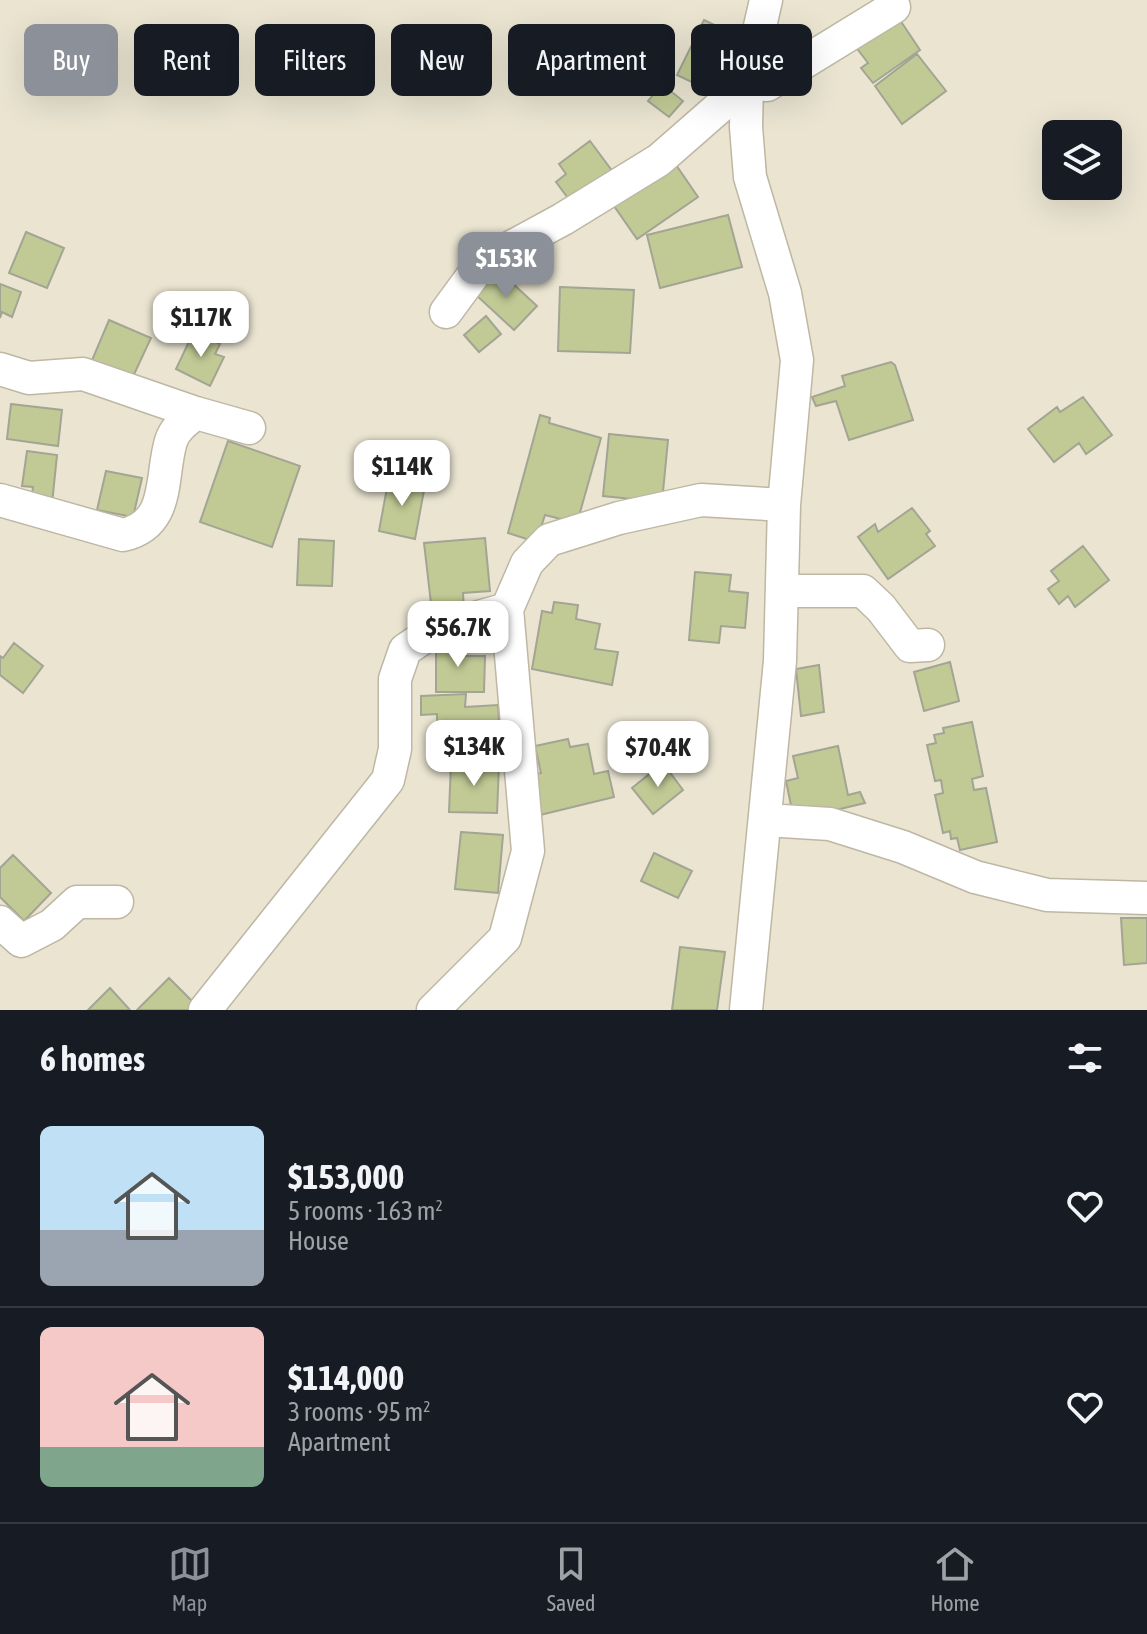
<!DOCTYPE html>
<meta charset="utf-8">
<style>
:root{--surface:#171b24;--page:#20242c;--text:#f1f3f6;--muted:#9ea1a6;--line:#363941;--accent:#8c9099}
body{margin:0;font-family:"Asap Condensed",sans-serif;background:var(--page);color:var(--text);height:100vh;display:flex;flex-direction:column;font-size:30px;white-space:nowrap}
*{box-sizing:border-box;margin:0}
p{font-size:26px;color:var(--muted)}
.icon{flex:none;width:44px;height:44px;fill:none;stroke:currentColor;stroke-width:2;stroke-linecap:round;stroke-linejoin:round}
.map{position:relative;height:1010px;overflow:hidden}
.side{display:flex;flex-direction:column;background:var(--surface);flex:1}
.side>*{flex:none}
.hud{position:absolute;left:24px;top:24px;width:1100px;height:72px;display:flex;gap:16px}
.tools{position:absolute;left:1042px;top:120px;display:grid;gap:16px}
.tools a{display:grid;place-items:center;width:80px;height:80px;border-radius:12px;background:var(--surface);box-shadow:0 8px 32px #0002;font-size:40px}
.price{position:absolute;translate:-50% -68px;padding:0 18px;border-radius:16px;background:#fff;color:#222;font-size:26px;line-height:52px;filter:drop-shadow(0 2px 4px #0008)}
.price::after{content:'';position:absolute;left:50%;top:48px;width:24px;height:18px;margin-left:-12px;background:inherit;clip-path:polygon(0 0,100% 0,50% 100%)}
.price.active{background:var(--accent);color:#fff}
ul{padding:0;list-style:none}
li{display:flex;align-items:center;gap:24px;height:200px;padding:0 40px}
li+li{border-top:2px solid var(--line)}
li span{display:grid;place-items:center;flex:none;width:224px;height:160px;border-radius:12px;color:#555}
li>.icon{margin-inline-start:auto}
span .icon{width:96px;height:96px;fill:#fffc;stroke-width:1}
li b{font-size:34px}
h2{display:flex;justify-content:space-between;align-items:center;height:96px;padding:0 40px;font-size:34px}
.tag{padding:0 28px;border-radius:12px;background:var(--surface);box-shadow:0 8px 32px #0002;font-size:28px;line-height:72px}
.tag.active{background:var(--accent);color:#fff}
.dock{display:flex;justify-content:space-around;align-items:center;height:112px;border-top:2px solid var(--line);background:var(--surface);font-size:22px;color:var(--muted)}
.dock a{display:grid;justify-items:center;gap:4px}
.dock .active{color:var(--accent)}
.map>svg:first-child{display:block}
</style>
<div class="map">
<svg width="1147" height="1010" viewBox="0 0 1147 1010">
<rect width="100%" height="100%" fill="#eae4d1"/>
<path fill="#c1ca95" stroke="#a2a593" stroke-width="2" d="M704,20L737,36L722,67L712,63L700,86L677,75Z
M900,20L920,50L873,83L861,68L868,63L852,42Z
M917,54L946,91L902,124L875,86Z
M662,84L683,101L669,117L648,101Z
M590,141L613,172L571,202L556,182L566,174L559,164Z
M674,162L698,197L637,239L614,206Z
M728,215L742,267L660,288L647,235Z
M26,232L64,248L47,288L9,273Z
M497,269L537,306L514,330L475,294Z
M0,284L21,292L12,317L2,312L0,318Z
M560,287L634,290L630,353L558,351Z
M486,316L501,334L479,352L464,335Z
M109,320L151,338L130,383L90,365Z
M194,331L220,344L215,354L224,357L210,386L176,369Z
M891,362L895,365L913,420L849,440L836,401L816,406L812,397L845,386L842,376Z
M1083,397L1112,435L1086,454L1079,443L1054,462L1028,429L1057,407L1060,412Z
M11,404L62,410L58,446L7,439Z
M540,415L550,418L549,423L601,438L577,523L545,515L536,542L508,533Z
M609,434L668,440L662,502L603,496Z
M228,441L300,466L272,547L200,522Z
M27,451L57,455L52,504L31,501L33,487L22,486Z
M106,471L142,478L133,517L97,510Z
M389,477L425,485L415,539L379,531Z
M912,508L930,531L926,534L935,546L888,579L858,537L875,524L878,532Z
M912,508L930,531L926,534L935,546L888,579L858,537L875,524L878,532Z
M485,538L490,591L463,593L464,609L432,612L424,543Z
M299,539L334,541L332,586L297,585Z
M1083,546L1109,580L1075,607L1068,596L1059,604L1048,589L1059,581L1051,571Z
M695,572L731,575L729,591L748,593L745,628L721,626L719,643L689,640Z
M554,602L578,605L576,619L600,624L595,649L618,652L612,685L532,669L542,611L552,613Z
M436,633L445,635V645H461V656H485L484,692H436Z
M14,643L43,666L23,693L0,675V656L3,658Z
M950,662L959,701L924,711L914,672Z
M819,665L824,712L801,716L796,669Z
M466,694L465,707L498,705L501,749L438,751L437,714L421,715V696Z
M972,722L983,776L972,779L974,790L986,788L997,842L960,850L957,838L951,839L950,831L943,833L935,795L943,793L941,780L935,781L927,745L936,743L934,735L944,733L943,728Z
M568,739L570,747L588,744L594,774L608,771L614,797L540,815L531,775L541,773L535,746Z
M838,746L848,795L860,792L865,803L794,820L786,781L798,778L793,756Z
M451,763L499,765L497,813L449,812Z
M663,763L683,790L653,814L632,788Z
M461,832L503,835L498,893L455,889Z
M654,853L692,871L678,898L641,881Z
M13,855L51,893L24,921L0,897V868Z
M1121,918H1147V963L1124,965Z
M1121,918H1147V963L1124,965Z
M680,947L725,952L717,1010H672Z
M169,978L195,1004L188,1010H137Z
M110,988L130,1010H88Z"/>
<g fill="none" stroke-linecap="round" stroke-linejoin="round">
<g stroke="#bdb7a4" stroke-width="35">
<path id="minor" d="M446,312L482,263L563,219L659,160L747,83L767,85L894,7
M0,369L29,378L83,374L196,413
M0,500L123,535C171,524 160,477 171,441C175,428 186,421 196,413L249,428
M782,591H863L881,608L910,646L928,645
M766,820L830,824L903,847L975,877L1047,895L1147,898
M0,922L21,941L52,925L77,902H117
M205,1010L388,780L395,749V679L405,650L436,629L507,609
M433,1010L505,938L528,851L507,609L527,563L549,540L619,518L701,500L784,505
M746,1010L780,661L784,505L797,360L785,293L750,177L746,127L747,83L766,0"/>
</g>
<use href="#minor" stroke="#fff" stroke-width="32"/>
</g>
</svg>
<div class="tools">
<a><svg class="icon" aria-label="layers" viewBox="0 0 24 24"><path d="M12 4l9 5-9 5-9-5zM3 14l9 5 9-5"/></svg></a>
</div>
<b class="price active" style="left:506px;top:300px">$153K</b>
<b class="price" style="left:201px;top:359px">$117K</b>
<b class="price" style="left:402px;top:508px">$114K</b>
<b class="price" style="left:458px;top:669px">$56.7K</b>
<b class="price" style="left:474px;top:788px">$134K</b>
<b class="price" style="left:658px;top:789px">$70.4K</b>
<div class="hud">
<a class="tag active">Buy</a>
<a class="tag">Rent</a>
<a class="tag">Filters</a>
<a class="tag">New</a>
<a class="tag">Apartment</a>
<a class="tag">House</a>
</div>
</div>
<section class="side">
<h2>6 homes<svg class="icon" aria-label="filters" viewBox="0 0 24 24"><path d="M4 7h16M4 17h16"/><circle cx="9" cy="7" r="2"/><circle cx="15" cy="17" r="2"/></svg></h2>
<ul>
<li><span style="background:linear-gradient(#bfe0f5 65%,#9aa5b1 0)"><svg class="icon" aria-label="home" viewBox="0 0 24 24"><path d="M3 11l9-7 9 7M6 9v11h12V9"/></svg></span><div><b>$153,000</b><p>5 rooms · 163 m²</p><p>House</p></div><svg class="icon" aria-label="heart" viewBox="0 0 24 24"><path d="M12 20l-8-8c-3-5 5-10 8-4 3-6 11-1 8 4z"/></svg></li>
<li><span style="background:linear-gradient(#f6c9c9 75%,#7fa58c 0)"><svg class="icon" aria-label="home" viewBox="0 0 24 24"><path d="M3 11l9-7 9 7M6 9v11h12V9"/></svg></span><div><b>$114,000</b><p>3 rooms · 95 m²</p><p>Apartment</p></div><svg class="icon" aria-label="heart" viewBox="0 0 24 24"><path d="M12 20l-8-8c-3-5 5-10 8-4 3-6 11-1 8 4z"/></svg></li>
</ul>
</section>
<nav class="dock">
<a class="active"><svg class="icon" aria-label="map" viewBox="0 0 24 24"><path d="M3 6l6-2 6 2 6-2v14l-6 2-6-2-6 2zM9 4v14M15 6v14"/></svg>Map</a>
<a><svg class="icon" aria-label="saved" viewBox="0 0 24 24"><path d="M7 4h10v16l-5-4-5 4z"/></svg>Saved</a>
<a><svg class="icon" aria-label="home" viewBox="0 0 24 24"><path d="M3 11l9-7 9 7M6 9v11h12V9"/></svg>Home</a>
</nav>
